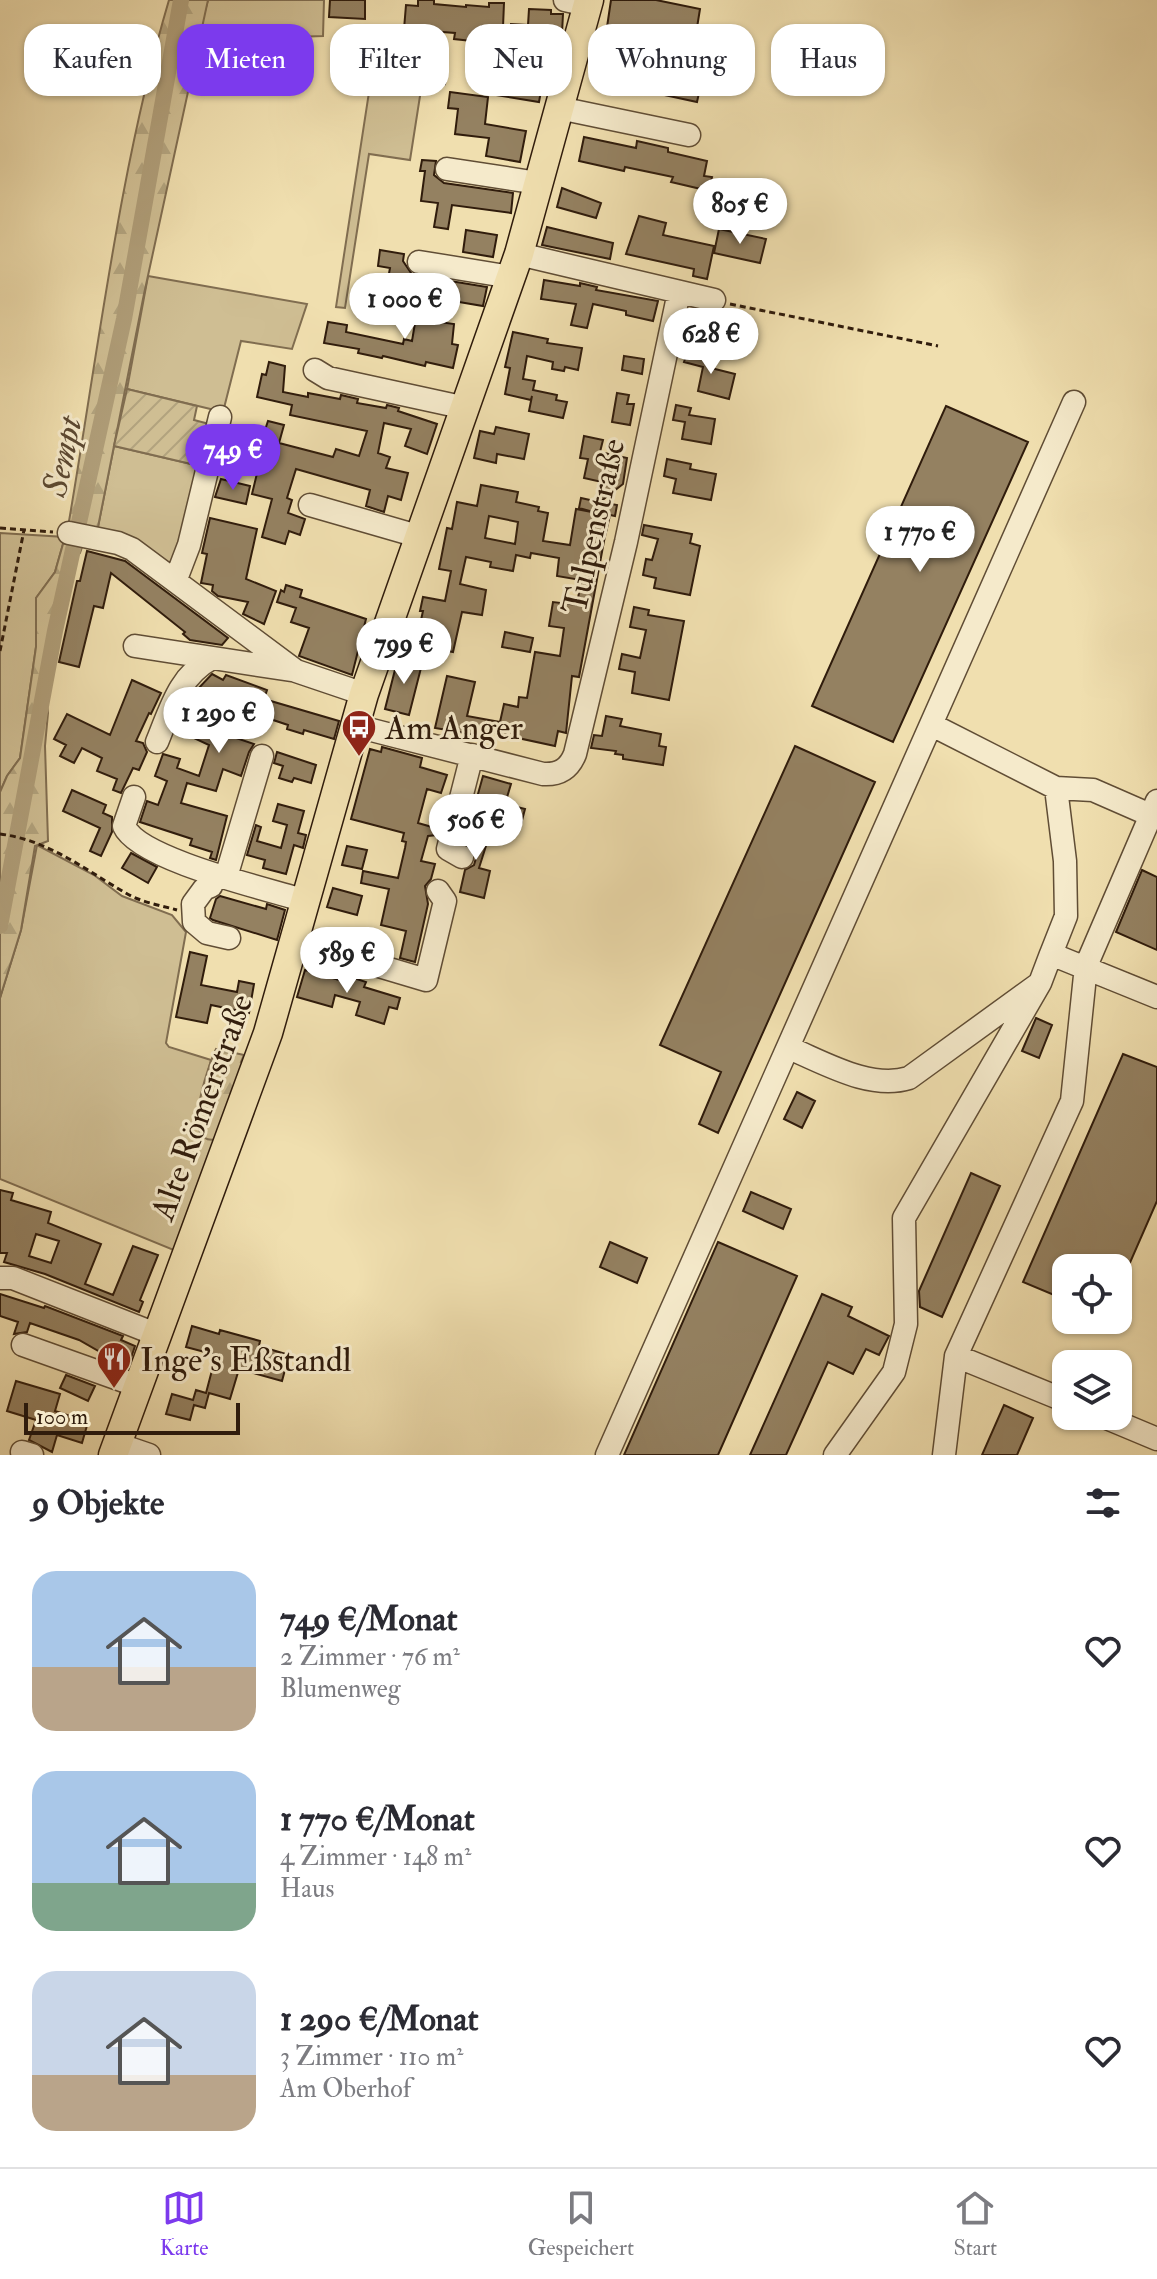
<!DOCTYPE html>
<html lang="de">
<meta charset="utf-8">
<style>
:root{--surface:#fff;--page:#f2f2f3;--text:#2b2b33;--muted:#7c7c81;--line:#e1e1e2;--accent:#7c3aed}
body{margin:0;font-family:"IM FELL Double Pica",serif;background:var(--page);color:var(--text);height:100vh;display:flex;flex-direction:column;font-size:30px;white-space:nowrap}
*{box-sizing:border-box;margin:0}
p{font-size:26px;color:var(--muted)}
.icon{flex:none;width:44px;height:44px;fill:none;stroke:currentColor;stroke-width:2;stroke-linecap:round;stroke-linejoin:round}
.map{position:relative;height:1455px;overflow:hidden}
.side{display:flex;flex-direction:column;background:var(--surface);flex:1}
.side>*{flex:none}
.guide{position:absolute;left:24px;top:24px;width:1110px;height:72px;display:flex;gap:16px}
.controls{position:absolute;left:1052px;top:1254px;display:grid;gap:16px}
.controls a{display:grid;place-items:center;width:80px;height:80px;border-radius:16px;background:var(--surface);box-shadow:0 2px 6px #0004;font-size:40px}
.scale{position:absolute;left:24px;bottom:20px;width:216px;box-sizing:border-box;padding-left:8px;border:4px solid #301c0c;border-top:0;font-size:22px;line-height:28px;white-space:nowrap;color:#301c0c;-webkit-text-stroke:6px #f5eacb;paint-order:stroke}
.price{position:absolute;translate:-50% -68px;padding:0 18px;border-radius:28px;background:#fff;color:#222;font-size:26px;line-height:52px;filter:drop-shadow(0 2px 4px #0008)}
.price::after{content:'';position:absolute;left:50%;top:48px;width:24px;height:18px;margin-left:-12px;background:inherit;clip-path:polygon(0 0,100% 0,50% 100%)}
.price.on{background:var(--accent);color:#fff}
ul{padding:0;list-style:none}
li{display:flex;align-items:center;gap:24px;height:200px;padding:0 32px}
li span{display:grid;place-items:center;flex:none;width:224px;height:160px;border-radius:24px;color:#555}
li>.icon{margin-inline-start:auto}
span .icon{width:96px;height:96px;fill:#fffc;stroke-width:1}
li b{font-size:34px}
h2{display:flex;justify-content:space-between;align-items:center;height:96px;padding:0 32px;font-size:34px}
.pill{padding:0 28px;border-radius:24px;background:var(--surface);box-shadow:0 2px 6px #0004;font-size:28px;line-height:72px}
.pill.on{background:var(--accent);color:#fff}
.menu{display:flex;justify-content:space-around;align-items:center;height:112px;border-top:2px solid var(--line);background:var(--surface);font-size:22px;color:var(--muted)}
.menu a{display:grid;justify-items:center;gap:4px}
.menu .on{color:var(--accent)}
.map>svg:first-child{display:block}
</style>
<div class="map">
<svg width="1157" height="1455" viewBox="0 0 1157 1455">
<defs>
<pattern id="forest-firs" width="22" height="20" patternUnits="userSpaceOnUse" patternTransform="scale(2)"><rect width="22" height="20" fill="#cfbe93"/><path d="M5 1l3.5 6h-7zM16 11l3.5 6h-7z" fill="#b2a37e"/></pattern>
<pattern id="garden-furrows" width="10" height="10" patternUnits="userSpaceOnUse" patternTransform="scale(2)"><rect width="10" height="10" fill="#cfbe93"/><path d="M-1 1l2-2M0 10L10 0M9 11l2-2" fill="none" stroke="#b2a37e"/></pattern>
</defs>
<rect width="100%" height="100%" fill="#f0dfaf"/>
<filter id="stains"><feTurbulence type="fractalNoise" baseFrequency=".0025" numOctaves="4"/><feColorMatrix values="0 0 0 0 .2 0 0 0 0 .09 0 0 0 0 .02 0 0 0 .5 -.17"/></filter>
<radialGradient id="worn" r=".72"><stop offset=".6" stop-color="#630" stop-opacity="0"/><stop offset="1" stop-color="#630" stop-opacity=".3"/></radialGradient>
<path fill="#cfbe93" stroke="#806d50" stroke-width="2" d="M208,0H324L323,36L197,40Z
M377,40L396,42L397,60L425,64L410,160L369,154L345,308L336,307Z
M148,276L307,304L292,349L241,341L223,412L127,389Z
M114,446L204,467L174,570L97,532Z
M0,533L65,537L55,572L36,598V647L20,758L7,776L0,792Z
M37,845L94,875L122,896L172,915L186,932L166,1043L169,1047L211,1060L201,1099L217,1139L176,1251L0,1179V998L21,930Z"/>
<path fill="url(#forest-firs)" stroke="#806d50" stroke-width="2" d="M169,0H208L144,294L97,532L68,527C98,353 119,169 169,0Z
M65,537L84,541L80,553L63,569L53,611L44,676L48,713L45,746L48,841L35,846L21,930L0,998V792L7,776L20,758L36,647V598L55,572Z
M216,1049L244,1055L241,1062L244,1063L217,1139C179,1148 208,1066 216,1049Z"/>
<path fill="url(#garden-furrows)" stroke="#806d50" stroke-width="2" d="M127,389L197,406L194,420L213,425L204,467L114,446Z"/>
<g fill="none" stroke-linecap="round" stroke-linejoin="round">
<path stroke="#af9d78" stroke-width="16" d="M0,926L55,631L124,319L181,0"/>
</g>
<path fill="#948161" stroke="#301c0c" stroke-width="2" fill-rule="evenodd" d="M330,0H365V19L329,17Z
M418,0H434V4L466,7V5L489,7V3H504L503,27L482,26L481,42L454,39L455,33L404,29L406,5L418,6Z
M611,0H656L700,9L695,40L607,27Z
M529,9L551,10V14H563L562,33H550V39L510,38L511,24L528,25Z
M606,54L703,74L697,102L632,88L631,91L618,89V85L600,81L603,70L598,69L600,58L605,59Z
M488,65L544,74L539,102L483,93Z
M426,66L447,69L445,84L425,81Z
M450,92L488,97L485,124L526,131L520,162L486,156L489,138L455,134L458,109L448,108Z
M584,137L636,148L637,141L668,148V152L707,161L704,176L712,177L709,188L702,186L701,189L671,182L673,177L625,167L624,171L579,161Z
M422,160L436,161L434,175L444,183L513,193L511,213L452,205L448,229L434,227L438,203L421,201L425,171H420Z
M562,188L601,203L596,218L557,207Z
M639,216L666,223L663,235L714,246L707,279L693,276L694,269L626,254Z
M547,227L613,243L610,259L542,245Z
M719,229L766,239L760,263L714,253Z
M466,230L497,235L493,257L463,252Z
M380,250L404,254L403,261L411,273L409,283L388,279L390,268L378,266Z
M444,280L487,287L483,306L441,299Z
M544,280L580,286V283L597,287L596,290L658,301L653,321L626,315V311L593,304L587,328L571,325L576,304L541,299Z
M431,304L441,305L439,322L454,324L452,344L458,345L453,368L426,362L425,366L383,356L382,358L358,353L359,349L324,343L328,322L347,325L346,332L403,344L404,339L412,341L417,311L430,312Z
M695,310L741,315L736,340L709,334L712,321L693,317Z
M513,332L548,339L547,343L582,348L578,370L565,367L564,371L552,369L553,362L527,356L523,379L535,381L533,390L557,395L556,400L567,402L563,418L529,411L532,396L531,400L505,394L510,368L505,367Z
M688,350L714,357L711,368L735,374L729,399L698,391L703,367L684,362Z
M624,356L644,359L642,374L622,370Z
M269,362L285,366L283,392L308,397V393L340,399L341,395L358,399L357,403L386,408L387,405L399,408L398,411L437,424L427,454L405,446L411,429L384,423L378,453L390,457L386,468L408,473L401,500L388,496L384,512L366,506L370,490L296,469L287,498L292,500L288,513L305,519L300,535L289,531L285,544L262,537L272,499L252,494L260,461L248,459L255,431L264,433L268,421L284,425L279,443L333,457L336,449L359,456L367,431L290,415L292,405L257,397L262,374L266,375Z
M617,393L629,395L627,404H634L630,425L612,422Z
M676,405L691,408L689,415L715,419L711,444L682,439L685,422L673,420Z
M946,406L1028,442L893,742L812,706Z
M496,427L529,434L524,459L497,454L496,463L474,458L480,431L494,434Z
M584,436L603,440L600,452L627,458L623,484L600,502L617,505L615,516L610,515L604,541L579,677L572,676L566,733L558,731L555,746L490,732L489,737L435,728L447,676L475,682L467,716L500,722L504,704L518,707L519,697L527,698L535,652L560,656L564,628L549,626L553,602L577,605L581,580L557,576L559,558L531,553L530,558L516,555L513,571L490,567L491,562L466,557L460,584L486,590L482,615L462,612L453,652L428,647L430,641L417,638L423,611H420L423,597L445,601L451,571L439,569L447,528L452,529L457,502L477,506L481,485L518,492L516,502L539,507L538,511L548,513L543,541L570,545L576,509L597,513L579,508L581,498L599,502L602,482L584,478L588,459L580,458ZM489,516L518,522L515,544L485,538Z
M667,459L691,464L690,469L716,474L711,500L673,493L676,479L664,476Z
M221,479L250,486L246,504L215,497Z
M210,518L257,529L246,579L276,591L264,624L243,614L248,602L218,596L212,591L213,585L201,583L207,554L202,553Z
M644,525L692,534L690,543L700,546L690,595L654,588L656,578L643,575L646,559L652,560L658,539L642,535Z
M87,551L125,561L228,638L222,645L190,640L183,634L185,632L111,573L103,608L94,606L79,667L59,662L77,581H80Z
M286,585L302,590L300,597L366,619L352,675L299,656L309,628L291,622L296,608L277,602L281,590L284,592Z
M634,607L649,610L648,615L684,621L669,700L632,693L635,672L619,669L622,654L640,658L646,630L630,627Z
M505,632L533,638L530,652L502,647Z
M398,658L422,664L409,715L385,709Z
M212,674L223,680L226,675L267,690L264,699L339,721L334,739L304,730L303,734L287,729L288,725L237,708L227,735L254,744L249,752L241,776L223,769L216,791L187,783L181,803L227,816L216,860L210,858L212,852L190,845L192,839L140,822L147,801L158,805L167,781L155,776L163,754L180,759L177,768L199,776L209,745L177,730L195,692Z
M132,680L161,693L151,714L149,713L136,741L143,743L147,752L139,770L133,768L121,793L113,790L117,779L97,771L102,758L82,748L74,763L60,756L66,745L54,739L67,714L110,735Z
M606,716L622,719L620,726L661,734L659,746L666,747L663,765L623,759V755L615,754L616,751L591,748L594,735L602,736Z
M795,746L875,782L718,1133L699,1124L721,1072L660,1045Z
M382,747L422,758L420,767L447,775L441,793L427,789L418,823L439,829L437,835L428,836L421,861L435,864L431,879L425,886L428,904L415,962L400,958L406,931L381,925L389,889L361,883L363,871L398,878L405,848L406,842L402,841L404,833L351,819L370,749L381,752Z
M277,752L316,765L311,783L294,778L292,782L279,778L283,766L274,763Z
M483,776L511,784L505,804L525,809L520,828L508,825L507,829L487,824L492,806L476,801Z
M72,790L106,805L103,813L112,817V832L101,856L90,851L100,828L63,811Z
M278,804L304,811L298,833L306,835L303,848L294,845L286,874L263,868L265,860L247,855L256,825L261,827L257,841L281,848L287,825L273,821Z
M469,823L491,830L479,868L490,871L484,898L460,892L465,870L474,865L476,858L470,844L464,842Z
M347,846L367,850L362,869L342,865Z
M131,853L157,867L148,883L122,868Z
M1142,870L1157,877V950L1116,932Z
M333,888L362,896L357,915L327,907Z
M220,896L266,909L267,904L285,910L277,940L213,920L210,918L216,899Z
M190,952L207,956L201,985L237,992L239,981L254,984L249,1013L211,1005L207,1023L176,1017Z
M305,970L346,982L348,976L366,982L364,987L400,998L397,1009L389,1007L384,1024L356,1015L360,1002L335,995L332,1007L297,997Z
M1036,1018L1052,1025L1039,1058L1022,1051Z
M1123,1054L1157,1067V1201L1118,1290V1268H1066V1300L1023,1282Z
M797,1092L815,1101L802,1128L784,1119Z
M971,1173L1000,1186L942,1317L920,1307L919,1291Z
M0,1190L13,1193L11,1200L51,1212L48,1223L101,1244L85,1284L113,1295L133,1246L158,1255L140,1300L143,1302L139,1312L45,1274L4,1262L7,1253H0ZM36,1234L59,1241L51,1263L29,1256Z
M751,1192L791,1209L783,1229L743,1211Z
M610,1242L647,1258L637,1283L600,1267Z
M718,1242L797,1276L718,1455H624Z
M0,1294L44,1308L45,1306L123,1336L121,1340L135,1346L131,1358L117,1352L115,1356L102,1353L79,1340L30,1323L27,1332L14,1334L18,1322L0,1316Z
M822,1294L852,1307L848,1316L889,1336L879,1355L866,1349L853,1374L828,1362L786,1455H750Z
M192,1326L219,1334L220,1330L260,1341L259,1346L289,1355L282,1381L239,1369L230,1399L209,1393L205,1408L194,1405L190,1420L166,1414L172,1394L193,1400L196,1390L206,1393L216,1355L186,1347Z
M66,1375L95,1386L88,1401L60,1388Z
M16,1381L60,1394L55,1411L88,1422L82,1443L57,1435L52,1452L29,1440L36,1420L7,1411Z
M1004,1405L1033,1418L1017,1455H982Z"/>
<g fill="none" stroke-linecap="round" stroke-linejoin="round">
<g stroke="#604d35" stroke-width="25">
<path id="minor" d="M565,0L587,5
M559,108L689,135
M447,169L538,183
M519,254L714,300
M419,262L511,277
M315,370L328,378L466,408
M310,505L421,537
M69,533L118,543L132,549L296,671L364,694
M176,579L189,545L220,417
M135,646L291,670
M932,725L1056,788L1093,790L1157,818
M356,726L543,774C559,775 569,769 575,754L626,542L679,292
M157,742C171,708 179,676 212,658
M1056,788L1065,861L1066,916L1051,954L1157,997
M134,797L124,826C139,860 268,889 306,901
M462,857L448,849L472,755
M226,877L262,756
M211,886L204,889L193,904L194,922L207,933L229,938
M295,941L426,980L445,901L438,891
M789,1048C825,1063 870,1090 909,1078L1040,983L1051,954
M0,1278H13L158,1335
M23,1345L138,1386
M956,1356L1066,1401
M1102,1416L1157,1439
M117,1444L149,1455
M22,1452L32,1455
M607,1455L1074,402
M835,1455L894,1372L906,1324L904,1218L1040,983
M944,1455L956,1356L1072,1101L1086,966L1157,801"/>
</g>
<g stroke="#301c0c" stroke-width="31">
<path id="major" d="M113,1455L268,1033L364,694L519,254L589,0"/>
</g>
<path stroke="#301c0c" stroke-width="3" stroke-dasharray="6 4" stroke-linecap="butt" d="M730,304L938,346
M0,528L53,532
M0,651L24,530
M0,834C48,840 84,869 124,892C140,902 159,905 177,910"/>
<use href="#minor" stroke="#f5eacb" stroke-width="22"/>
<use href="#major" stroke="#f0dfaf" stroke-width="28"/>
</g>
<defs>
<g id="bus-pin" transform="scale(1.8)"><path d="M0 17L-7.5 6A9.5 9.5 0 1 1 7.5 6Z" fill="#8f2418" stroke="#f5eacb"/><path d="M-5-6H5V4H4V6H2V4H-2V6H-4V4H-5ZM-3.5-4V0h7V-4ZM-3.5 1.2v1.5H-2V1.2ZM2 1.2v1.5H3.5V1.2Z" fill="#fff"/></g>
<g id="restaurant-pin" transform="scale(1.8)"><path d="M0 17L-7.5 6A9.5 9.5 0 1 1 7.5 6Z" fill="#8f2418" stroke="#f5eacb"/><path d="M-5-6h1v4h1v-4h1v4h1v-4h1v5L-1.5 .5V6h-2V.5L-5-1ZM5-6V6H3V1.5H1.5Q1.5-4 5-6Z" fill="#fff"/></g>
</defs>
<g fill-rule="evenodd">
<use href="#bus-pin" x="359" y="727"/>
<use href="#restaurant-pin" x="114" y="1359"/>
</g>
<g text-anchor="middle" stroke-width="6" stroke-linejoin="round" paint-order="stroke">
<g font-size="34" fill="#301c0c" stroke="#f5eacb">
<text transform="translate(593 526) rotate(-77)" y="12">Tulpenstraße</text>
<text transform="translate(201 1107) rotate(-70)" y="12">Alte Römerstraße</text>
</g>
<g font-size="34" fill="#301c0c" stroke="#f5eacb" text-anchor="start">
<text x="385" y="739">Am Anger</text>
<text x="140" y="1371">Inge's Eßstandl</text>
</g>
<g font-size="36" font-style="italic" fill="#5c4932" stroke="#f5eacb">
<text transform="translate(61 456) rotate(-78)" y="13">Sempt</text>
</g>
</g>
<rect width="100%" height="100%" filter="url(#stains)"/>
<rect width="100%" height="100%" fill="url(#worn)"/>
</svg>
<div class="controls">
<a><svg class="icon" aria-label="locate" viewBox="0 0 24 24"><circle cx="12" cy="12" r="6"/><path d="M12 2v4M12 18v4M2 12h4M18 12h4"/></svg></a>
<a><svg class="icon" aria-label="layers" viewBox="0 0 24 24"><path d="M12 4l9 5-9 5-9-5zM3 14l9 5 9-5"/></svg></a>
</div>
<div class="scale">100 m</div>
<b class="price" style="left:740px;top:246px">805 €</b>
<b class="price" style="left:405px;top:341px">1 000 €</b>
<b class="price" style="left:711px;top:376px">628 €</b>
<b class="price on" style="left:233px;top:492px">749 €</b>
<b class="price" style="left:920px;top:574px">1 770 €</b>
<b class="price" style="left:404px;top:686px">799 €</b>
<b class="price" style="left:219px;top:755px">1 290 €</b>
<b class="price" style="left:476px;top:862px">506 €</b>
<b class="price" style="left:347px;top:995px">589 €</b>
<div class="guide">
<a class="pill">Kaufen</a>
<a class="pill on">Mieten</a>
<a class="pill">Filter</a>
<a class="pill">Neu</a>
<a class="pill">Wohnung</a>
<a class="pill">Haus</a>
</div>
</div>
<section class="side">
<h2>9 Objekte<svg class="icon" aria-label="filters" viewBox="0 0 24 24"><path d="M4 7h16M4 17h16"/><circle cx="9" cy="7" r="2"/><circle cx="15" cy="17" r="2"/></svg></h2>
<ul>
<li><span style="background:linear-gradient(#a9c7e8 60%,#b9a48a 0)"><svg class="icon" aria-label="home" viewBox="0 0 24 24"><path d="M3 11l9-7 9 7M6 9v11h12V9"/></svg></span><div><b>749 €/Monat</b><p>2 Zimmer · 76 m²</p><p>Blumenweg</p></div><svg class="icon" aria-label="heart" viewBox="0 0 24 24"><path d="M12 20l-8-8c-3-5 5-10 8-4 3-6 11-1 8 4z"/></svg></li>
<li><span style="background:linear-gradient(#a9c7e8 70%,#7fa58c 0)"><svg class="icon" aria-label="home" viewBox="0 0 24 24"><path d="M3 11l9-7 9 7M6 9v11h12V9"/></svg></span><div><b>1 770 €/Monat</b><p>4 Zimmer · 148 m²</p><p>Haus</p></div><svg class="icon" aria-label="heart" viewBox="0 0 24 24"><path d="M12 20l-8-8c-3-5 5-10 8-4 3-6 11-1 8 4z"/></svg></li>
<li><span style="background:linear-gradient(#c9d6e8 65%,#b9a48a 0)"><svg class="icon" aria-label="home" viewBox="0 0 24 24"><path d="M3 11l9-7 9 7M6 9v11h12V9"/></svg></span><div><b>1 290 €/Monat</b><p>3 Zimmer · 110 m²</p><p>Am Oberhof</p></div><svg class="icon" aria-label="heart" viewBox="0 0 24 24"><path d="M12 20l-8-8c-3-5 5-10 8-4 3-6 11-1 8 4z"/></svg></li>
</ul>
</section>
<nav class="menu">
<a class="on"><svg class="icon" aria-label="map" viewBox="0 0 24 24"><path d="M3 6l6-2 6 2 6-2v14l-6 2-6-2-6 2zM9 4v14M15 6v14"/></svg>Karte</a>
<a><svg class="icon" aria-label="saved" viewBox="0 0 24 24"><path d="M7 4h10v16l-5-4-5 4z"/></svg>Gespeichert</a>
<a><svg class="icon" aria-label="home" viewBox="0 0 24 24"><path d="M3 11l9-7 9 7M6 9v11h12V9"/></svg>Start</a>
</nav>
